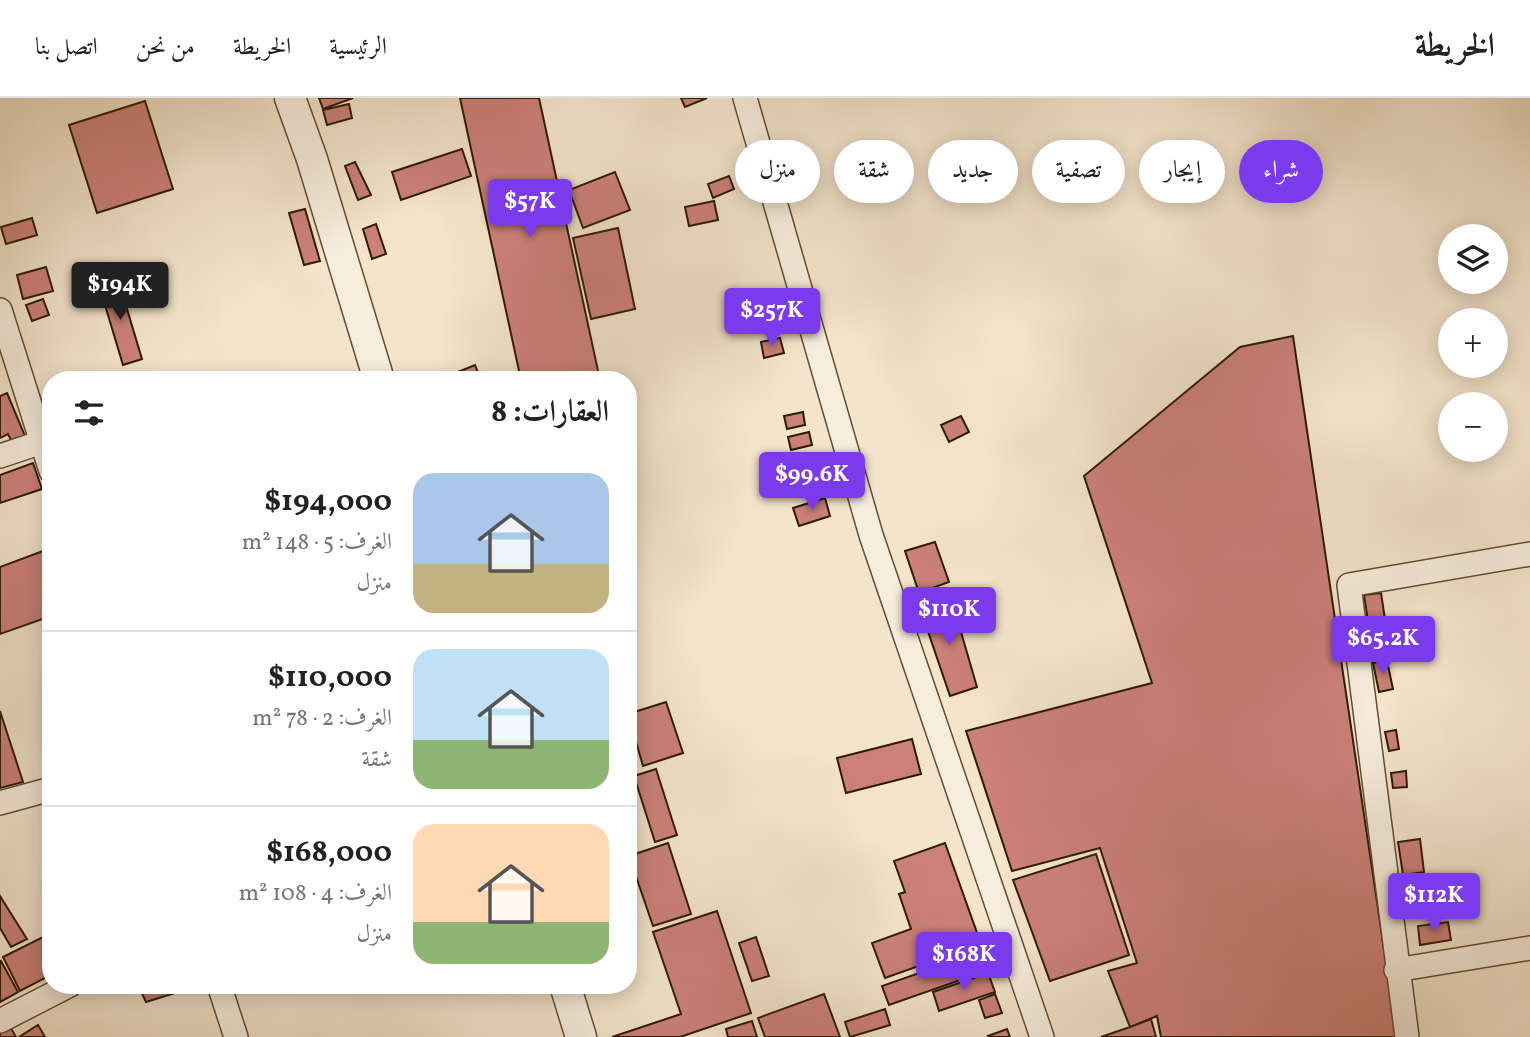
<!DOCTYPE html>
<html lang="ar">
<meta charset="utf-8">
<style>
:root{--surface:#fff;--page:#f2f2f2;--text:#222;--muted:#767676;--line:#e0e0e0;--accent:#7c3aed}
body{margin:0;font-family:Vollkorn,Amiri,serif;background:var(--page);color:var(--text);direction:rtl;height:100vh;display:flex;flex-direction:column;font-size:26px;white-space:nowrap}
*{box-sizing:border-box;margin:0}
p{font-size:23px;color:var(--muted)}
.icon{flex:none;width:38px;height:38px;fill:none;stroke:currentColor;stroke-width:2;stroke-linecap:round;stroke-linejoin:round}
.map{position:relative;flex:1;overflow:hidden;direction:ltr}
.panel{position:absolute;left:42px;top:273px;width:595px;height:623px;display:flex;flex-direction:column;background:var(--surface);border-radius:28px;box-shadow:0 4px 18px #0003;direction:rtl}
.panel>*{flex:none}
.hud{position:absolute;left:658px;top:42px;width:665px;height:63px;direction:rtl;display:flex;gap:14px}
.controls{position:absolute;left:1438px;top:126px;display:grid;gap:14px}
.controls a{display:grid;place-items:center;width:70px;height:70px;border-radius:50%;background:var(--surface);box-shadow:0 4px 18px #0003;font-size:35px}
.price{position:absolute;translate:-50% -60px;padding:0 16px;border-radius:7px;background:var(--accent);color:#fff;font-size:23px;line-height:46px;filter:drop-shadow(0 2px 4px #0008)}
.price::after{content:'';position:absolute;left:50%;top:42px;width:21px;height:16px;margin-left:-10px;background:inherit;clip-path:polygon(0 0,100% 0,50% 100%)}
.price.on{background:#222;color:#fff}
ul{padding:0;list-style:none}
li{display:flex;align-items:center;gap:21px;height:175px;padding:0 28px}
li+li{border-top:2px solid var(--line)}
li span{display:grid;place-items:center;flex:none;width:196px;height:140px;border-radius:21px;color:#555}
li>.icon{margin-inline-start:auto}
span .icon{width:84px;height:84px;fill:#fffc;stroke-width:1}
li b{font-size:30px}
h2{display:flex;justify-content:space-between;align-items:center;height:84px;padding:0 28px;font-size:30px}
.pill{padding:0 24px;border-radius:32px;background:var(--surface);box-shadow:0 4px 18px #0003;font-size:24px;line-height:63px}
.pill.on{background:var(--accent);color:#fff}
header{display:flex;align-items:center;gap:42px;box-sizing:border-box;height:98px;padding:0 35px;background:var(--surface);border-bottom:2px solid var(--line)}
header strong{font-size:33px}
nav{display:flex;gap:38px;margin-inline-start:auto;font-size:24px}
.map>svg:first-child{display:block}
</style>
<header>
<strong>الخريطة</strong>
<nav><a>الرئيسية</a><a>الخريطة</a><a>من نحن</a><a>اتصل بنا</a></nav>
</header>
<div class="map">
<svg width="1530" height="939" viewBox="0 0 1530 939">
<rect width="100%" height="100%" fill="#f3e4cb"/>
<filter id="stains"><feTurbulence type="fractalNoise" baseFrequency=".00286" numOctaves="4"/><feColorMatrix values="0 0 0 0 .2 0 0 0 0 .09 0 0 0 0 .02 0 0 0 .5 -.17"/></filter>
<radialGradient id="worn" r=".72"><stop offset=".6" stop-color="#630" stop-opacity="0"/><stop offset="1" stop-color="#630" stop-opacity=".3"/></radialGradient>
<path fill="#cb8078" stroke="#2e1b02" stroke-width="2" d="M319,0H353L323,11Z
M460,0H539L600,282H521Z
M681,0H707L685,9Z
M145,3L173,91L97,115L69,27Z
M349,6L352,20L327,27L323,12Z
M462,51L471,78L401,102L392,74Z
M355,64L371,97L358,102L345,68Z
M615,74L630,112L583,130L569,92Z
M729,78L734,91L713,100L708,86Z
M714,103L718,122L689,128L685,109Z
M305,111L320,163L304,167L289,115Z
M32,120L37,137L6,146L1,129Z
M376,126L386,156L372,161L363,131Z
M618,130L635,211L591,221L573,140Z
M46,169L53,193L23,201L17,177Z
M118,181L142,261L123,267L99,187Z
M43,201L49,217L32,223L26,207Z
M1293,238L1397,939H1161L1157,918L1130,929L1108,873L1137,865L1100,750L1012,773L966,633L1152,585L1084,378L1240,249Z
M780,240L784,255L764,260L761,244Z
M475,267L481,282H438Z
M7,295L25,338L12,344L8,336L0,340V298Z
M803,314L805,327L787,331L784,318Z
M961,318L969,334L949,344L941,327Z
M809,334L812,347L791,352L788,339Z
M33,365L42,391L0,405V377Z
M819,371L825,396L810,400L805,374Z
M825,400L830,418L799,428L793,410Z
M935,444L949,484L919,495L905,453Z
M51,450V518L0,536V469Z
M1381,495L1386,528L1369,530L1364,497Z
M952,503L977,589L950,598L920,510Z
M1387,563L1393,591L1379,594L1373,565Z
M666,604L683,655L643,668L628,616Z
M0,613L23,684L0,690Z
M1396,632L1399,651L1389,653L1385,634Z
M912,641L921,676L846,695L837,660Z
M656,671L677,737L655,744L634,678Z
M1406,673L1407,689L1393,690L1391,675Z
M1420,741L1424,774L1403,777L1398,744Z
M668,745L691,816L653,828L629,758Z
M945,745L981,846L885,880L872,845L911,831L899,796L905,794L894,763Z
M1096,756L1129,857L1050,883L1013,782Z
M0,798L27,841L11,849L0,830Z
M717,813L751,915L680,939H612L681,916L653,834Z
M1448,824L1451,842L1420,847L1418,828Z
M51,835V877L20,893L3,859Z
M756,839L769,878L752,883L739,845Z
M982,853L989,872L889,907L882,888Z
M1,863L18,894L0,904V864Z
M988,875L995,894L939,913L933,894Z
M138,887H194V889L146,904Z
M824,896L840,939H765L758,920Z
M995,896L1002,915L985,920L979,902Z
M885,911L890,927L850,939L845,924Z
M1151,921L1156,939H1101L1130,929Z
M752,923L757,939H728L726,931Z
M9,927L16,939H0V933Z
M38,927L45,939H19Z
M1007,931L1010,939H989L988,938Z"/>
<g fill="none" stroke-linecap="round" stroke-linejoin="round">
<g stroke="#5f4d34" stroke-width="26">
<path id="minor" d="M745,0L871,437L1042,939
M0,212L51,373
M0,358L42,344
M0,705L51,691
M1396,872L1530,850
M219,887L236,939
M0,923L70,887
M1407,939L1349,487L1530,456"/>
</g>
<g stroke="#5f4d34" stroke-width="33">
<path id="tertiary" d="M290,0L312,61L379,282
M565,887L581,939"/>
</g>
<use href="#minor" stroke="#f7eddd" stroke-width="23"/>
<use href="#tertiary" stroke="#f7eddd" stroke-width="30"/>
</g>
<rect width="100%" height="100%" filter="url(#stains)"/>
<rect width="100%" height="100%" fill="url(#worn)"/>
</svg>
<div class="controls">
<a><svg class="icon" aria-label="layers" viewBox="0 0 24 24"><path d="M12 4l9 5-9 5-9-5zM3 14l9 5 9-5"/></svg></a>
<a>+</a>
<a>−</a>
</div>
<b class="price" style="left:530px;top:141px">$57K</b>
<b class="price on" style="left:120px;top:224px">$194K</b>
<b class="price" style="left:772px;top:250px">$257K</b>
<b class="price" style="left:812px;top:414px">$99.6K</b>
<b class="price" style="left:949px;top:549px">$110K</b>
<b class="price" style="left:1383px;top:578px">$65.2K</b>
<b class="price" style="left:1434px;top:835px">$112K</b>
<b class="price" style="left:964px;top:894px">$168K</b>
<div class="hud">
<a class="pill on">شراء</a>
<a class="pill">إيجار</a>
<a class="pill">تصفية</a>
<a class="pill">جديد</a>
<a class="pill">شقة</a>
<a class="pill">منزل</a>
</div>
<section class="panel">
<h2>العقارات: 8<svg class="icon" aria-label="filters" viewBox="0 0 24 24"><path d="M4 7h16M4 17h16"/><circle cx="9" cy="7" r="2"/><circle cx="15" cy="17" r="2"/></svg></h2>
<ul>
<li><span style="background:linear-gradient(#a9c7e8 65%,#c2b280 0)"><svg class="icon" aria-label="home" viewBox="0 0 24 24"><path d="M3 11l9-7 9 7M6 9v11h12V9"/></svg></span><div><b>$194,000</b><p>الغرف: 5 · 148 m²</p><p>منزل</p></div></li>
<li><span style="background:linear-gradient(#bfe0f5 65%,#8fb573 0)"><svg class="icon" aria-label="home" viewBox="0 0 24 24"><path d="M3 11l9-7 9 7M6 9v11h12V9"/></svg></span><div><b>$110,000</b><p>الغرف: 2 · 78 m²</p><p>شقة</p></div></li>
<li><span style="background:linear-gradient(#ffd9b3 70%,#8fb573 0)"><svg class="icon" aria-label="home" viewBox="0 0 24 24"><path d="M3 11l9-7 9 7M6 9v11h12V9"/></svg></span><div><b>$168,000</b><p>الغرف: 4 · 108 m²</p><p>منزل</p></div></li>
</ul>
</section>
</div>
